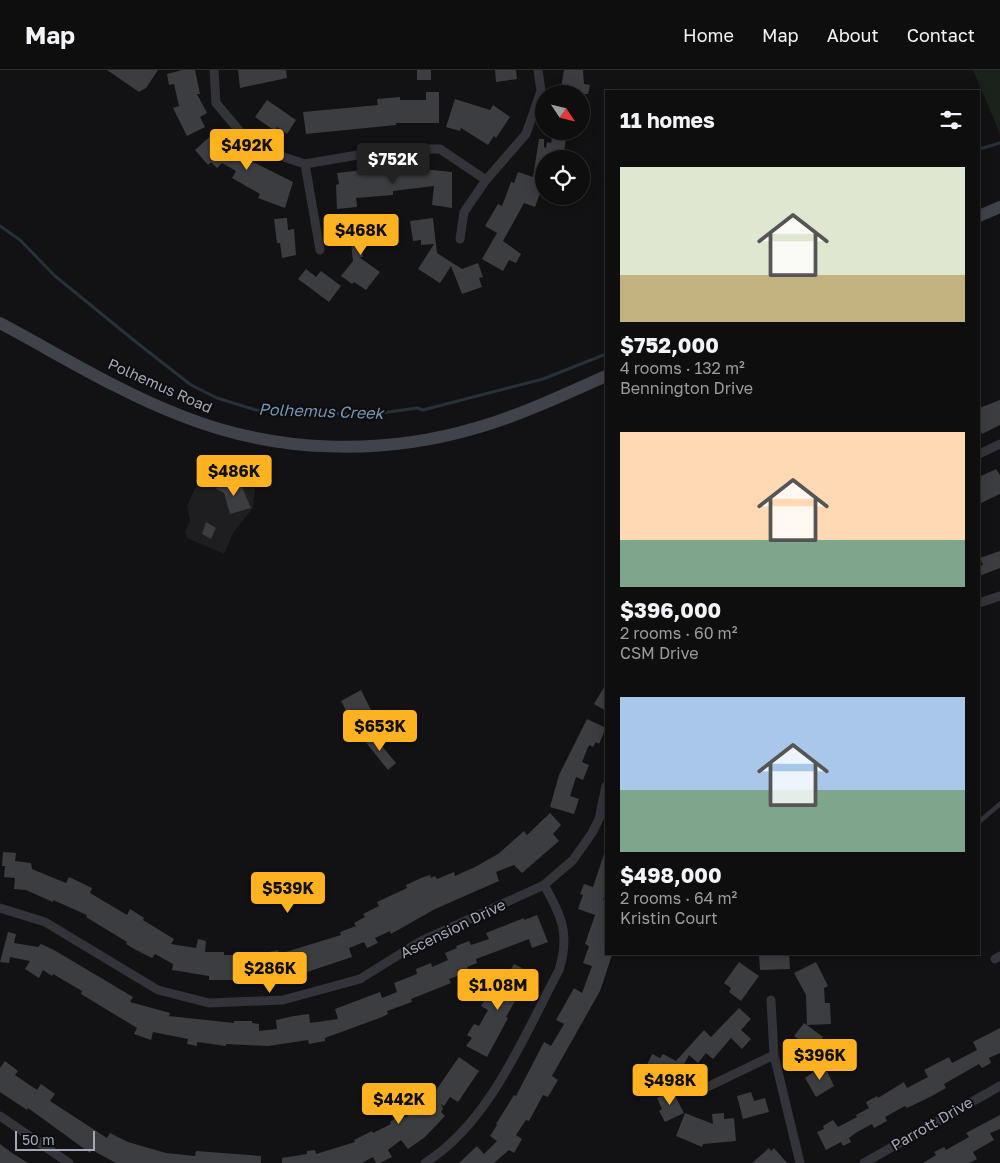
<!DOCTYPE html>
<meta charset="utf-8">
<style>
:root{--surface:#0e0e0f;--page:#1c1c1d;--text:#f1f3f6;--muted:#9b9c9e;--line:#2e2e2f;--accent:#ffb21f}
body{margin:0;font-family:"Golos Text",sans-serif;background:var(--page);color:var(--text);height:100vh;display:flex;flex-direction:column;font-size:19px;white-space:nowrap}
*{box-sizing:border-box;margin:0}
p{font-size:16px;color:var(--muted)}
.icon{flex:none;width:28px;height:28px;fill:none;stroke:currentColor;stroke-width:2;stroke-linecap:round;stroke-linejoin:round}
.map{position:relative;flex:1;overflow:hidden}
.details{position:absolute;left:605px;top:20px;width:375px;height:865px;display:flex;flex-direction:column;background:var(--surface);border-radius:0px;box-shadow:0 2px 12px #0003,0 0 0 1px var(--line)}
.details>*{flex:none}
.needle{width:32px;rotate:125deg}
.controls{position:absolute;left:535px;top:15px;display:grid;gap:10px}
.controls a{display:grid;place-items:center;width:55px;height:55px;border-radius:50%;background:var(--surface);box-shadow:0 2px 12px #0003,0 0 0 1px var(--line);font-size:25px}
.scale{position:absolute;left:15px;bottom:12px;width:80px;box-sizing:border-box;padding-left:5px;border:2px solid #a2a8b5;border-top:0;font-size:14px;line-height:18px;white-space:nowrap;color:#a2a8b5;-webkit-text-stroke:4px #0d0d0f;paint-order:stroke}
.price{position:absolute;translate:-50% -42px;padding:0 11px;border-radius:5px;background:var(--accent);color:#111;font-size:16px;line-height:32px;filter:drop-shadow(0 1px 2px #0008)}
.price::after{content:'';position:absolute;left:50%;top:30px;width:15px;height:11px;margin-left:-8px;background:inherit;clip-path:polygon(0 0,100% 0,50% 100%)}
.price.current{background:#222;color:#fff}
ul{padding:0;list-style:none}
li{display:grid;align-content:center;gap:10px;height:265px;padding:0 15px}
li span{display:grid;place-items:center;height:155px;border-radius:0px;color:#555}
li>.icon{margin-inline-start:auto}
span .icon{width:90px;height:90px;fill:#fffc;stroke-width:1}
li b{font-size:21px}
h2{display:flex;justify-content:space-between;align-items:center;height:60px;padding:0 15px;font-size:21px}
header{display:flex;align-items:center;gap:30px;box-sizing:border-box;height:70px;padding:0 25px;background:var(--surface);border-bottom:1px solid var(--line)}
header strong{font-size:24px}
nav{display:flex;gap:28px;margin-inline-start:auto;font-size:18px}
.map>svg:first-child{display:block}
</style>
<header>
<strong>Map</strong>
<nav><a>Home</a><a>Map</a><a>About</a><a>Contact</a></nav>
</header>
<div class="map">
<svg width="1000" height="1093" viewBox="0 0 1000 1093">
<rect width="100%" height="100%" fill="#121214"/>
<path fill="#1e1e21" d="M219,394L256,410L253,438L234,461L224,484L187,468L185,461L190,451L187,436L206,395Z"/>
<path fill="#1a221b" d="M973,0H1000V64Z"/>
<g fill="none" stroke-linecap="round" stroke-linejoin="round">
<path stroke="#273138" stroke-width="3" d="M979,79L1000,73
M0,156L20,170L55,206L136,272L191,315L217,328L256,340L367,345L417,338L423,340L543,309L606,284"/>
</g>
<path fill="#3c3d41" d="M107,0H158L146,18L139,22Z
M182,0H195L200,24H197L207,43L200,47L205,57L187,66L173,38L179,36L174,14L169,15L167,4Z
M238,0H286L287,8L240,18Z
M417,0H431V10H417Z
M495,0H516L517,9L496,12Z
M564,0H583L584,14L590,15L588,24H560Z
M426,22H439V53H396V55L306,64L303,42L378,35L377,29L400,27V30H426Z
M455,29L490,40L493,35L510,47L496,68L494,66L488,75L461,58L460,61L446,57Z
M267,30L296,50L287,64L277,57L275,61L255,47Z
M216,61L235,83L293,112L285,138L258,128L260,124L232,108L236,101L222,93L217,98L211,92L208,95L195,80Z
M553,61H567L563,89H544V112L535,137L524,133L503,171L521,184L516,193L509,190L503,201L482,189L497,163L485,156L498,134L502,136L511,112L514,113L518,102L533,107L539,69H544V77L546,78L547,72L551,73Z
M421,94L422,99L452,102V138L432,135L434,116L393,121V125L356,128L357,137L337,139L336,115L339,114L337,103L380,98V105L397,103L396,97Z
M287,148L288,160L294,159L296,185L282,188L280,173H277L274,149Z
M433,148L437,183L462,199L478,193L483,207L479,208L482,217L462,224L451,196L440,213L418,199L434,174L421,175V170L413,171L410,151Z
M371,152L376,175L362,177L363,187H359L380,202L366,220L354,212L352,214L341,206L353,191L349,154Z
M306,199L316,207L321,201L341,216L329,232L298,209Z
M1000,330V355L982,364L979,356V338Z
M996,399L1000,405V424L979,434V407Z
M222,409L242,417L251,438L230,444L224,423L216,419Z
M206,452L216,458L211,469L202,464Z
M1000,481V498L979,506V496L983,495L980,488Z
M606,614V641L594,634Z
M361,620L371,640L351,650L341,631Z
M587,649L606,658L599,674L596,672L593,677L589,675L582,692L589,695L583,710L576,707L570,726L579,729L574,744L550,737L559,705Z
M372,664L396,693L388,700L364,670Z
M550,743L561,755L553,764L559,771L522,803L514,795L496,802L499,811L435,839L391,864L390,861L375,868L378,873L367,878L364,872L349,878L352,887L307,902L275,908L273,899H268L267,893L261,894V899H253V910H209V906L172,900L173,894L155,884L152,888L136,880L126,874L127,872L86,847L87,845L53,830V832L26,820L14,819L15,808L4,807L5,796H2L3,782L16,783L15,791L31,793L32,799L66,813L69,807L92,818L90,823L127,845L130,839L144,848L143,850L174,869L171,874L196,878L198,869L206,871L205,882H224V885H269V882L278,880L279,884L341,865L340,862L356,856L354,853L365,847L363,844L379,836L377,832L407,818L406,815L421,808L430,805L431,808L435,806L437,809L454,802L455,806L475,797L498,784L524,761L527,765Z
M605,781L606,821L603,830L606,832V884L612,885L600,921L552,1006L558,1010L548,1027L543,1025L529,1051L526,1050L516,1065L522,1069L514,1083L509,1080L494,1093H459L477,1076L484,1084L497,1071L490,1066L497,1055L496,1054L514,1025L516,1026L544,972L551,976L564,954L556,950L574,918L582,923L592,896L583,893L589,876L585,874L595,845L578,839L583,825L580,824L584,814L593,817Z
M537,845L548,872L532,878L529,869L476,889L477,893L467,897L469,902L449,909L451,913L411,929L412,932L387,941L388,944L382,947L325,968V971L309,974L308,970L268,976L226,974V976L197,972V976L187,974L188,969L153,962L151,970L134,964L137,958L81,924L82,921L53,904L52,906L43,900L39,908L25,899L30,891L10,887L9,893L0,892L8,862L16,864L14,873L38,877L41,874L54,880L133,927L130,932L170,943L169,946L234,953V951H252V953L259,954V961L277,959L276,950L294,946L309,944L310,953L338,949L335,939L380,922L382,928L397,922L394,913L417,904L416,899L431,893L432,897L448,890L445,883L457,878L456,876L469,871L471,875L489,869L486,863L524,848V850Z
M763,884H789L790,899L760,900L759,886Z
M739,892L759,906L741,931L729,922L731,918L724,913Z
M816,892L828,916L824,918L825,933H830L831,954L807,955L823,967L809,990L795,980L801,971L794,966L804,953L807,955L806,925L794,903Z
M514,894L526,900L523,905L533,911L525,925L520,922L506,947L508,948L487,987L466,976L472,968L467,965L474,954L479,956L488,940L481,936L490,921L496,925Z
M739,938L751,949L741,960L751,969L742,979L731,968L713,989L706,983L698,993L689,985L672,1017L654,1007L656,1002L646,997L652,984L660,988L663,984L676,991L704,960L711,967Z
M1000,958V983L989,988L991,993L982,998L979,994L944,1014L946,1018L932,1026L907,1038L905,1036L885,1047L887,1051L874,1058L872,1054L857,1062L849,1068L851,1072L843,1076L841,1072L826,1080L817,1062L824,1059L823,1056L833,1050L838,1057L857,1047L856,1045L869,1038L866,1032L877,1026L878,1028L904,1012L907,1018L928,1007L924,1000L949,987L952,993L977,980L973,972Z
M459,987L479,1001L458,1032L450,1027L444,1036L441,1034L443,1039L441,1042L445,1046L425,1067L408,1079L401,1070L388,1080L392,1087L380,1093H376L373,1087L362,1093H282V1088L307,1084V1081L315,1080L316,1084L355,1072L354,1070L372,1061L373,1063L391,1054L390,1052L402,1044L405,1048L412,1042L415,1045L432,1026Z
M5,991L18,1001L15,1005L37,1020L41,1014L55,1024L50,1031L107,1068L110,1063L128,1072L166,1083L195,1086L196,1081L261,1086V1093H116L92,1080L90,1083L28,1038L27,1040L0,1022V998Z
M824,995L834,1016L816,1027L805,1008Z
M672,1020L684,1043L665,1052L659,1041L662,1039L657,1028Z
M751,1022L754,1031L765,1028L769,1042L743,1049L737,1026Z
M685,1043L713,1054L712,1044L724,1043V1049L734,1048L736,1071L703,1074L702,1077L676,1066Z
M1000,1045V1059L990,1063L994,1070L973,1082L977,1089L969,1093H923L936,1085L934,1082L944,1077L946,1080L969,1067L966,1063Z
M0,1074L12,1083L28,1093H0Z
M769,1078L771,1081L774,1078L787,1093H752Z"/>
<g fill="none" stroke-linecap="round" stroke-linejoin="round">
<path stroke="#333439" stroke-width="4.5" d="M979,752L1000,734"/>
<path stroke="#333439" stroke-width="9" d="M214,0L216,33L253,77L305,94L393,79H440L486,110
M305,94L320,180
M460,169L464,142L486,110L526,64L541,21L538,0
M979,384L1000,374
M979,533L1000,526
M0,838L45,852L158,920L209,933L283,930L360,909L421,871L544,815L573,790L592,763L599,749L606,716
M995,889L1000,886
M771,930L774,985L800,1093
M699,1021L774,985
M0,1046L69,1093
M425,1093C490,1052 524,966 559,900C570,865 562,846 544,815
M864,1093L1000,1016"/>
<path stroke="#404349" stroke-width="12" d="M979,146L1000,137
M0,253C60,285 119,322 182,346C275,383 381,386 476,358C521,345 563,325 606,306"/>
</g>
<g text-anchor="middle" stroke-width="4" stroke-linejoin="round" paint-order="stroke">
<g font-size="15" fill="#a2a8b5" stroke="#0d0d0f">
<text transform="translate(160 316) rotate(24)" y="5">Polhemus Road</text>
<text transform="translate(453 859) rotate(-26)" y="5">Ascension Drive</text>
<text transform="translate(932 1054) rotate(-30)" y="5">Parrott Drive</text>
</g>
<g font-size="16" font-style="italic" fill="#7697b3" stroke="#0d0d0f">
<text transform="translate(321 341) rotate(2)" y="6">Polhemus Creek</text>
</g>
</g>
</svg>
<div class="controls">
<a><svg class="needle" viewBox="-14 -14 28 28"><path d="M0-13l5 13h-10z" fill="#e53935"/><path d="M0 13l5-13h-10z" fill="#9b9c9e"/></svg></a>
<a><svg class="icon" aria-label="locate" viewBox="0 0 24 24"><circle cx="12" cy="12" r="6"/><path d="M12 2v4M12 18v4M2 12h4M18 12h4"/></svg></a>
</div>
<div class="scale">50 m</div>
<b class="price" style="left:247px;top:101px">$492K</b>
<b class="price current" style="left:393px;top:115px">$752K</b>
<b class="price" style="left:361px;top:186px">$468K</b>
<b class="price" style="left:234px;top:427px">$486K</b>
<b class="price" style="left:380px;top:682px">$653K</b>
<b class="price" style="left:288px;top:844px">$539K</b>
<b class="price" style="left:270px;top:924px">$286K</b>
<b class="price" style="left:498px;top:941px">$1.08M</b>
<b class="price" style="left:820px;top:1011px">$396K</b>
<b class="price" style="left:670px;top:1036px">$498K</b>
<b class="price" style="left:399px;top:1055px">$442K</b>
<section class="details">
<h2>11 homes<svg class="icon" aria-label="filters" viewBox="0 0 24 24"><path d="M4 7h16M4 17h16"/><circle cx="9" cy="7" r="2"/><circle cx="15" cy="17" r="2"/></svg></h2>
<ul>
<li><span style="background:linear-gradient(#dfe7d0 70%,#c2b280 0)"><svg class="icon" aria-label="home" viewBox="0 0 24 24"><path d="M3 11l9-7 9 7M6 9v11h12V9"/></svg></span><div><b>$752,000</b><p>4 rooms · 132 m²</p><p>Bennington Drive</p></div></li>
<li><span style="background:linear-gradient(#ffd9b3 70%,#7fa58c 0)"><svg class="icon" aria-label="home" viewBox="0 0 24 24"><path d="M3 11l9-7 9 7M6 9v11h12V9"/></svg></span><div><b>$396,000</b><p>2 rooms · 60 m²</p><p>CSM Drive</p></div></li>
<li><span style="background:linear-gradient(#a9c7e8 60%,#7fa58c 0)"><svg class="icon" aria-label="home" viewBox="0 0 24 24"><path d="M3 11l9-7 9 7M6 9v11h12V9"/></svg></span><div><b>$498,000</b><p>2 rooms · 64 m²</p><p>Kristin Court</p></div></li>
</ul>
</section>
</div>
